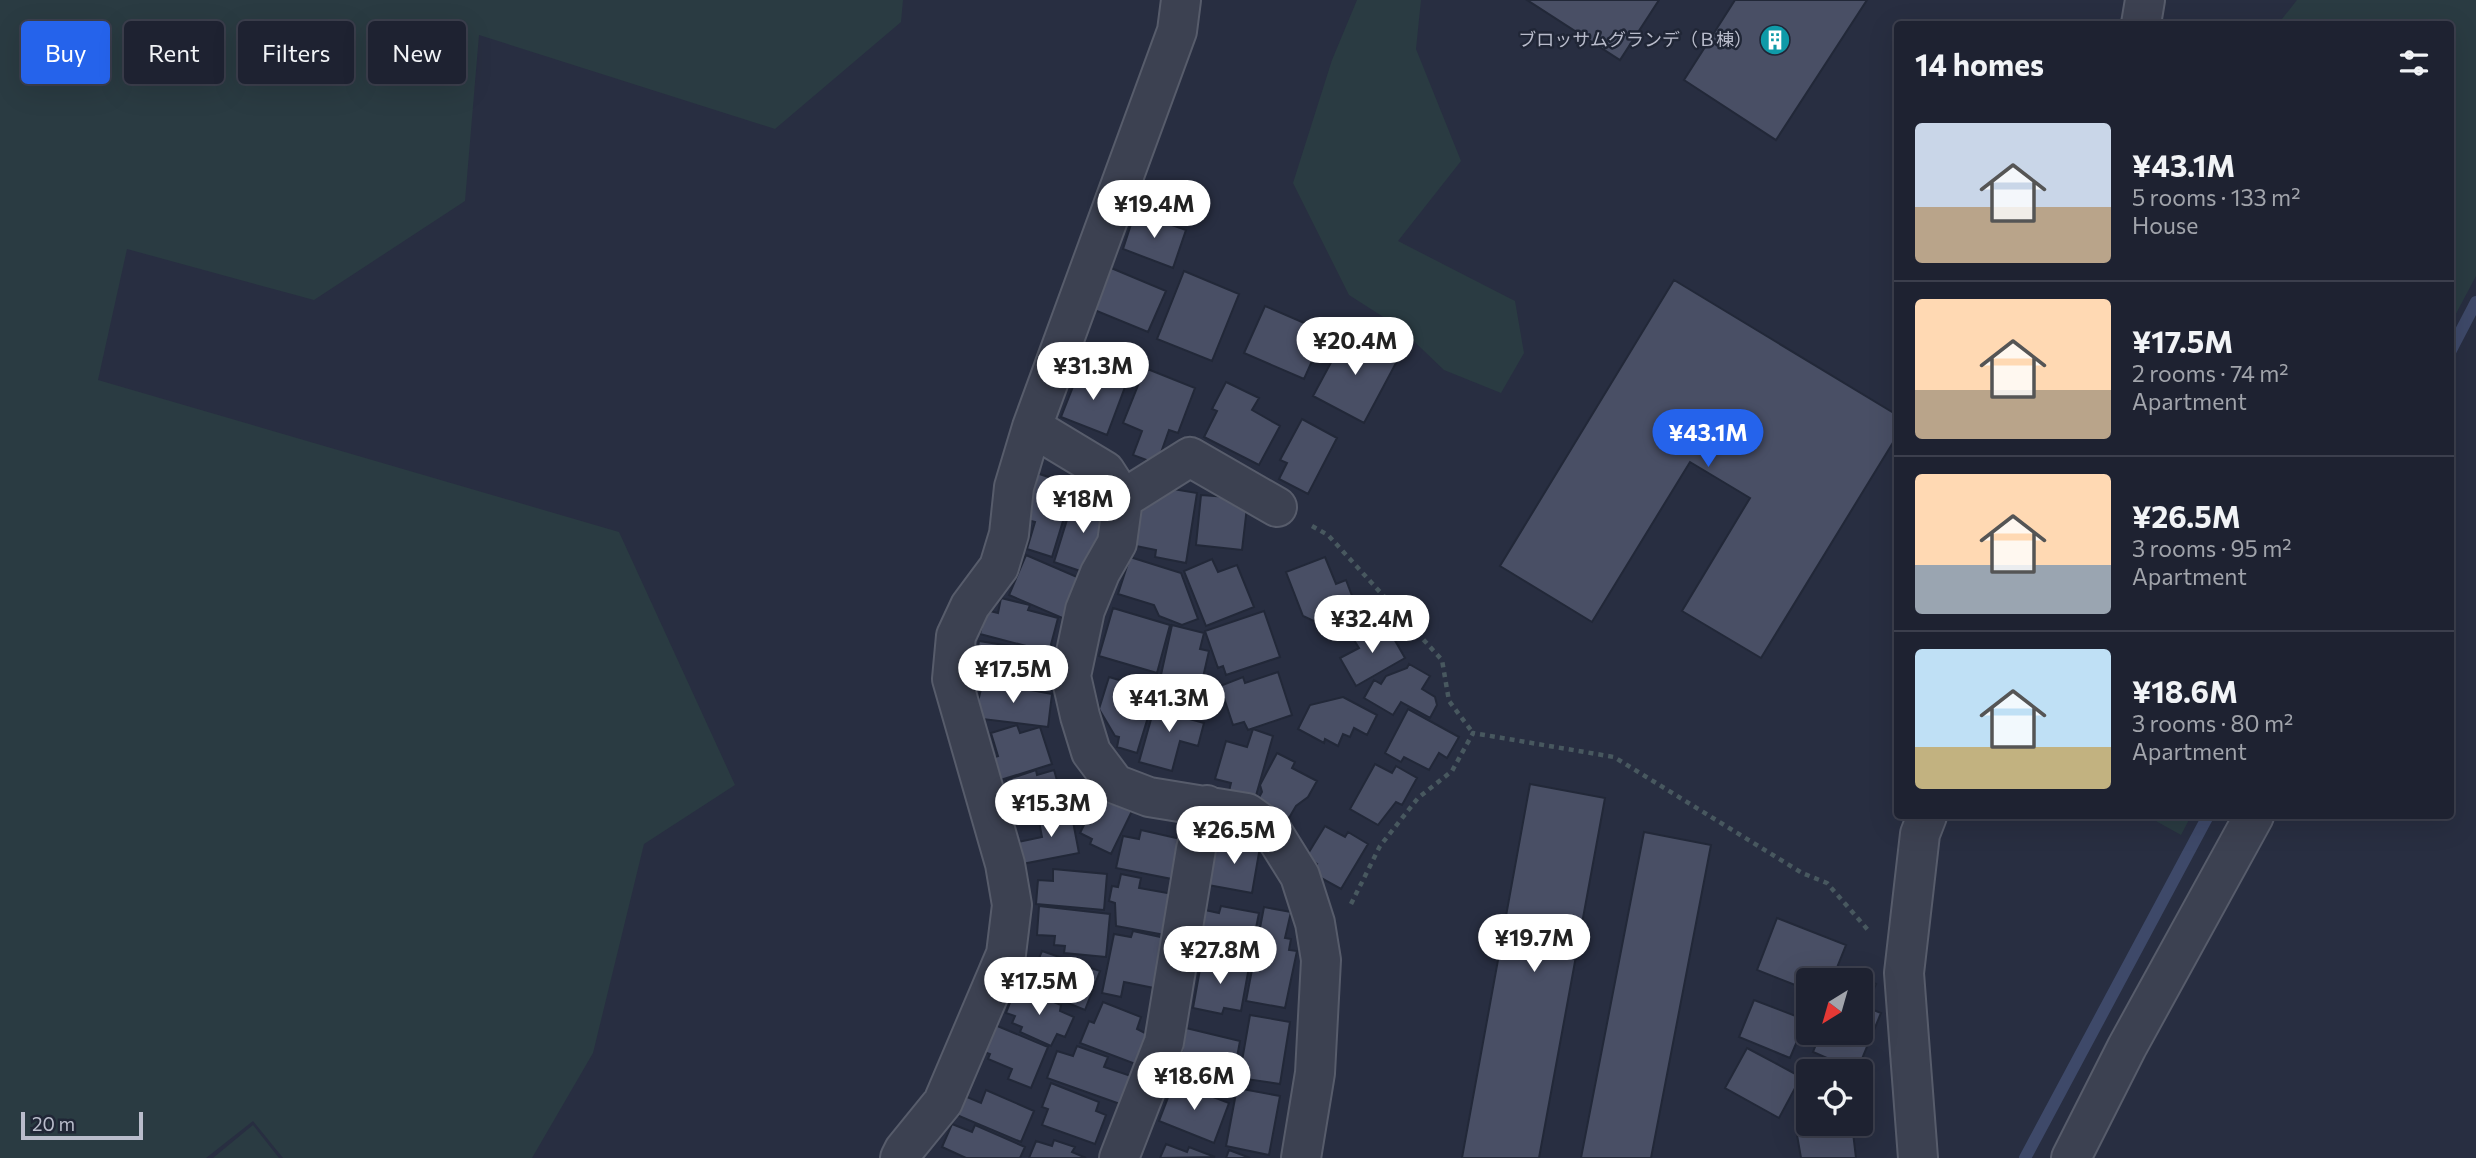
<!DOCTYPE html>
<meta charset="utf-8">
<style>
:root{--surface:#1e2231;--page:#262a39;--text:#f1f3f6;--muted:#a1a4ab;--line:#3c3f4d;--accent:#2563eb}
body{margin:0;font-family:Commissioner,"Noto Sans JP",sans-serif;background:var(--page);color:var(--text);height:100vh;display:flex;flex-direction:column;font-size:26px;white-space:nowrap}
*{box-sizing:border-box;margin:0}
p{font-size:23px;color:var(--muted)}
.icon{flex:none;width:38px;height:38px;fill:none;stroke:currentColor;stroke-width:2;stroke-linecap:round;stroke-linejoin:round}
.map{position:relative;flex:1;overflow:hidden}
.details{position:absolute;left:1894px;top:21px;width:560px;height:798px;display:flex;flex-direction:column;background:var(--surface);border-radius:7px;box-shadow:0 7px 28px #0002,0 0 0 2px var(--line)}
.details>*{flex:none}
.guide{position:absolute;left:21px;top:21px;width:665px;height:63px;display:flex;gap:14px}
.needle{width:46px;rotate:217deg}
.buttons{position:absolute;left:1796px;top:968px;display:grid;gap:14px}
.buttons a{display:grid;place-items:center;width:77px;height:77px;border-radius:7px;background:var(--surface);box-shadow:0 7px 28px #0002,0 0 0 2px var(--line);font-size:35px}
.scale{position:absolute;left:21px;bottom:18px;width:122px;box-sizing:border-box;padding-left:7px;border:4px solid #b9bccb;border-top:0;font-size:19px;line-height:24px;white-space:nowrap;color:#b9bccb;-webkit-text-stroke:5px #202636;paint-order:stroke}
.price{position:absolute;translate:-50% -60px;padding:0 16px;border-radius:24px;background:#fff;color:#222;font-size:23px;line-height:46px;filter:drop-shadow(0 2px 4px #0008)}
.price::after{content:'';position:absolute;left:50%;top:42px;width:21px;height:16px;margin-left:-10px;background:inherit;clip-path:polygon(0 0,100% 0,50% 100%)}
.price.selected{background:var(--accent);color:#fff}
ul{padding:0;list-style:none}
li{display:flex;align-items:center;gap:21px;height:175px;padding:0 21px}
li+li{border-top:2px solid var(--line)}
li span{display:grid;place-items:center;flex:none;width:196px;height:140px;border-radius:7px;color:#555}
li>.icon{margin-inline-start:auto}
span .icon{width:84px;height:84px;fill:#fffc;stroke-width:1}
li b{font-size:30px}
h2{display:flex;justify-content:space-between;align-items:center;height:84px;padding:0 21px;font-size:30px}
.chip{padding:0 24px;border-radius:7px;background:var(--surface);box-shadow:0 7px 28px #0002,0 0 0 2px var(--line);font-size:24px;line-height:63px}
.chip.selected{background:var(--accent);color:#fff}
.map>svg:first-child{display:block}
</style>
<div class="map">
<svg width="2476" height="1158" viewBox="0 0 2476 1158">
<rect width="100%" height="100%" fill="#282e41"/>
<path fill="#2a3b42" d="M0,0H903L901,22L775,129L479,35L465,201L314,300L127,249L98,380L619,532L735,785L644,844L593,1053L532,1158H283L253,1121L206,1158H0Z
M1357,0H1421L1416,49L1461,161L1398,241L1515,301L1524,353L1501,393L1444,370L1399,327L1349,295L1293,183L1332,60Z
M2297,0H2476V276L2450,325V24H2278Z
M2147,816H2191L2181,835Z
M253,1125L279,1158H213Z"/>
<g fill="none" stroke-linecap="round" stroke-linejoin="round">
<path stroke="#3e4969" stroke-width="12" d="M2450,352L2476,302
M2025,1158L2208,816"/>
</g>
<path fill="#494f65" stroke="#222838" stroke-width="2" d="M1527,0H1659L1620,60Z
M1735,0H1867L1776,140L1684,80Z
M1135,212L1186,230L1173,268L1123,249Z
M1104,265L1166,291L1148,332L1087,307Z
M1184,271L1239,294L1212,361L1157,339Z
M1674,280L1897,415V436L1761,658L1682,611L1750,498L1690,462L1592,622L1500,566Z
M1265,306L1325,332L1304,379L1244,353Z
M1349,329L1388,350L1384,357L1396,363L1364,423L1313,396Z
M1145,368L1195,388L1178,433L1169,430L1157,464L1133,455L1142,431L1123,423Z
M1080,369L1125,387L1107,435L1061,417Z
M1226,382L1259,398L1252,410L1280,426L1259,465L1204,437L1217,411L1212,409Z
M1302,419L1337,438L1308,494L1279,479L1287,463L1280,460Z
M1036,473L1074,485L1052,557L1027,549L1035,522L1027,520Z
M1173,489L1197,493L1186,563L1155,557L1156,550L1131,545L1135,514Z
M1201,495L1228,497L1247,507L1242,550L1196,545Z
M1086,496L1111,504L1089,574L1054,562L1070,510L1080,513Z
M1026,555L1084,580L1067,620L1009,595Z
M1130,557L1181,573L1198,619L1182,625L1159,616L1154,605L1118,594Z
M1325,557L1336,584L1346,580L1357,609L1318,623L1303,616L1286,572Z
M1212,559L1218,572L1237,565L1254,607L1206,626L1184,571Z
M1001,598L1030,605L1028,610L1058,618L1049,652L980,634L986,610L998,613Z
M1113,608L1170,625L1157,673L1099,656Z
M1264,611L1280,657L1226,675L1223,666L1218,668L1205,631Z
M1385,623L1405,658L1356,686L1340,658L1359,648L1354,640Z
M1172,625L1204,633L1200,649L1209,651L1198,699L1185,696V700L1157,693Z
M979,641L1049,652L1047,664L1056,666L1053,689L969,676L971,657L976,658Z
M1409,664L1430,676L1422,689L1435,697L1437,705L1430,718L1401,702L1393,715L1364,698L1374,680L1381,684L1386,676L1407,668Z
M1278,672L1292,715L1248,730L1244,722L1233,725L1220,686L1243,677L1245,683Z
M1109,677L1156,691L1137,753L1117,747L1119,737L1115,736L1099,709Z
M983,681L1052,694L1048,727L974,718Z
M1343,697L1377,715L1367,735L1354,728L1350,737L1343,734L1338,746L1325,739L1324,743L1298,729L1310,705Z
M1157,698L1189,707L1186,718L1204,723L1198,746L1180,741L1172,771L1139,762Z
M1408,709L1459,737L1447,758L1439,753L1429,770L1404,757L1401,762L1385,753Z
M1017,725L1020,733L1040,727L1052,764L994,782L986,760L998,756L991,733Z
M1253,729L1273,736L1255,799L1229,791L1231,783L1215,779L1226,741L1247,747Z
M1277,753L1295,762L1292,768L1317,781L1308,797L1296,806L1289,818L1255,805L1262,792L1260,785Z
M1375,764L1392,773L1396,766L1417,778L1402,805L1396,802L1378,825L1350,809Z
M1036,770L1037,775L1054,770L1063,801L1016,815L1006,780Z
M1530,784L1605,798L1539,1158H1462Z
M1094,790L1133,809L1111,854L1090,844L1092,839L1080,833L1085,823L1079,820Z
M1071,811L1079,853L1022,864L1018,842L1042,837L1038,816Z
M1325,826L1345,837L1348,832L1368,844L1341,889L1312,873L1317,864L1306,857Z
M1141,830L1185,840L1177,880L1116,868L1123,836L1139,839Z
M1644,832L1711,845L1651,1158H1581Z
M1216,839L1260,847L1252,893L1208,885Z
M1053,869L1107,874L1104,910L1036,904L1038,880L1053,881Z
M1121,874L1141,878L1139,888L1173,894L1165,935L1116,926L1115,903L1109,901L1112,886L1118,887Z
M1039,906L1110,914L1106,957L1064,953L1065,946L1054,945L1055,936L1037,935Z
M1221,906L1259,913L1250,958L1198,948L1205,910L1219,913Z
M1264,907L1291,912L1285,938L1291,939L1289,950L1297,951L1285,1008L1246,1001Z
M1777,918L1846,945L1832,980H1808V990L1757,970Z
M1133,931L1165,938L1154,988L1124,982L1121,997L1102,993L1114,934L1131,937Z
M1042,951L1100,971L1085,1010L1043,993L1046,984L1031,977Z
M1202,958L1249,967L1241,1011L1224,1008L1222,1014L1193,1008Z
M1847,971L1876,984L1866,1007L1881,1013L1857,1071L1813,1052L1821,1032H1860V980H1843Z
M1015,990L1033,998L1035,994L1061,1005L1060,1011L1074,1017L1065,1037L1057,1034L1051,1046L1020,1032L1022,1027L1012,1023L1015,1016L1006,1013Z
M1754,1000L1806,1020L1790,1058L1739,1037Z
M1103,1002L1141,1017L1137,1029L1149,1035L1138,1065L1080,1043L1089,1021L1094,1023Z
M1250,1015L1290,1022L1280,1084L1239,1078Z
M995,1025L1048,1047L1031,1088L1008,1079L1012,1069L988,1059L990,1054L984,1052Z
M1186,1028L1240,1041L1232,1084L1178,1074Z
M1077,1046L1108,1057L1104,1067L1131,1076L1120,1104L1047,1078L1057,1051L1073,1056Z
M1747,1048L1801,1077L1779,1118L1725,1088Z
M1174,1082L1229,1103L1214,1143L1159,1121Z
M1051,1083L1099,1102L1096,1111L1106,1115L1095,1144L1042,1125L1048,1109L1042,1107Z
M1237,1088L1280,1096L1269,1155L1226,1146Z
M986,1090L1034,1111L1021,1142L952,1113L960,1094L981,1103Z
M1808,1114V1124H1852L1856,1158H1801L1797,1135Z
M952,1124L972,1132L975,1125L1025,1147L1020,1158H966L942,1147Z
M1054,1140L1075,1147L1072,1152L1086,1158H1029L1036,1141L1052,1146Z
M1166,1144L1187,1152L1189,1147L1215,1157L1160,1158Z
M1229,1150L1250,1158H1226Z"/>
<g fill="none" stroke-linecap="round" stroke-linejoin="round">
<g stroke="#575c6b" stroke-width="42">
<path id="minor" d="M2141,24L2145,0
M1032,427L1105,471L1123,499L1117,543L1100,573L1085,610L1071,676L1080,716L1091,752L1115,784L1149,797L1247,813L1272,831L1300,876L1315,923L1321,960L1315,1073L1301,1158
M1123,499L1190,457L1277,507
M900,1158L904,1150L943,1102L1006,954L1012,905L1005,864L952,679L956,636L970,606L999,567L1009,534L1014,487L1032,427L1177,31L1181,0
M1119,1158L1164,1042L1196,849L1207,805
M1918,1158L1904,973L1920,834L1927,816
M2071,1158L2127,1047L2254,816"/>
</g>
<path stroke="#48585f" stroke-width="4.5" stroke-dasharray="5 5" stroke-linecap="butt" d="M1312,526L1328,535L1442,660L1449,701L1473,733
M1351,904L1380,846L1418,798L1452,771L1473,733L1614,757L1802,873L1827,883L1868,930"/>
<use href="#minor" stroke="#3c4151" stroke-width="38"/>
</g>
<defs>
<g id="building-disc" transform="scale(1.575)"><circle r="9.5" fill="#0f9aa8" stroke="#202636"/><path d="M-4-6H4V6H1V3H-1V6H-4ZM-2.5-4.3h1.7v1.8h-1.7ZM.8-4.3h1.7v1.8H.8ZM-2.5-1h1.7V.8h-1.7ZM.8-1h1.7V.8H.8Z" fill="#fff"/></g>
</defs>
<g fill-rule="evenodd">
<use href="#building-disc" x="1775" y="40"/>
</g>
<g text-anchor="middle" stroke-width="5" stroke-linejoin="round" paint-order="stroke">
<g font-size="18" fill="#b9bccb" stroke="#202636" text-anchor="end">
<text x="1752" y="46">ブロッサムグランデ（Ｂ棟）</text>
</g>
</g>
</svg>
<div class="buttons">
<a><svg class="needle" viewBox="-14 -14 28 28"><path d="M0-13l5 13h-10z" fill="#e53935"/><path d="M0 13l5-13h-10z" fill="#a1a4ab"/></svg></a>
<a><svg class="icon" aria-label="locate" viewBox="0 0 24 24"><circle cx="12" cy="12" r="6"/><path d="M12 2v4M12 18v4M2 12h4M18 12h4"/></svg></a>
</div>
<div class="scale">20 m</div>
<b class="price" style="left:1154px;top:240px">¥19.4M</b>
<b class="price" style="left:1355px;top:377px">¥20.4M</b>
<b class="price" style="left:1093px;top:402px">¥31.3M</b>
<b class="price selected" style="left:1708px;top:469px">¥43.1M</b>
<b class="price" style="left:1083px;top:535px">¥18M</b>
<b class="price" style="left:1372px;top:655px">¥32.4M</b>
<b class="price" style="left:1013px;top:705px">¥17.5M</b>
<b class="price" style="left:1169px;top:734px">¥41.3M</b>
<b class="price" style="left:1051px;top:839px">¥15.3M</b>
<b class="price" style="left:1234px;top:866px">¥26.5M</b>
<b class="price" style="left:1534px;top:974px">¥19.7M</b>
<b class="price" style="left:1220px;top:986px">¥27.8M</b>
<b class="price" style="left:1039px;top:1017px">¥17.5M</b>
<b class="price" style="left:1194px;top:1112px">¥18.6M</b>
<div class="guide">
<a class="chip selected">Buy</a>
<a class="chip">Rent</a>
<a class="chip">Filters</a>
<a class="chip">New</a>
</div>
<section class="details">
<h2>14 homes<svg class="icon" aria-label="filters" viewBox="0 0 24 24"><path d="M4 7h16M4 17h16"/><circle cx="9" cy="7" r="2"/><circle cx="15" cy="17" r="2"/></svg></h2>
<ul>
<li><span style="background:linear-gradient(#c9d6e8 60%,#b9a48a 0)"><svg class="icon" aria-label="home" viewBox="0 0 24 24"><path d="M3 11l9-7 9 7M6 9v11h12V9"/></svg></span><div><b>¥43.1M</b><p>5 rooms · 133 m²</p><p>House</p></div></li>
<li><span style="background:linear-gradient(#ffd9b3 65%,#b9a48a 0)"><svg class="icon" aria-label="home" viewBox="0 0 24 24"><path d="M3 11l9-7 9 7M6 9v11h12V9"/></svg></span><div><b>¥17.5M</b><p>2 rooms · 74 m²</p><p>Apartment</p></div></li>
<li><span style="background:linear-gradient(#ffd9b3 65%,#9aa5b1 0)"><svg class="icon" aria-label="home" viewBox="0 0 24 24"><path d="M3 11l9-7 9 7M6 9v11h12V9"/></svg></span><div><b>¥26.5M</b><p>3 rooms · 95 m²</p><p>Apartment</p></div></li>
<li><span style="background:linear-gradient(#bfe0f5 70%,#c2b280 0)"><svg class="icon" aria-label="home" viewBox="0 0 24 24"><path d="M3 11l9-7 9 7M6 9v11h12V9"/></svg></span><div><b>¥18.6M</b><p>3 rooms · 80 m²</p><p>Apartment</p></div></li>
</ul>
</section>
</div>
